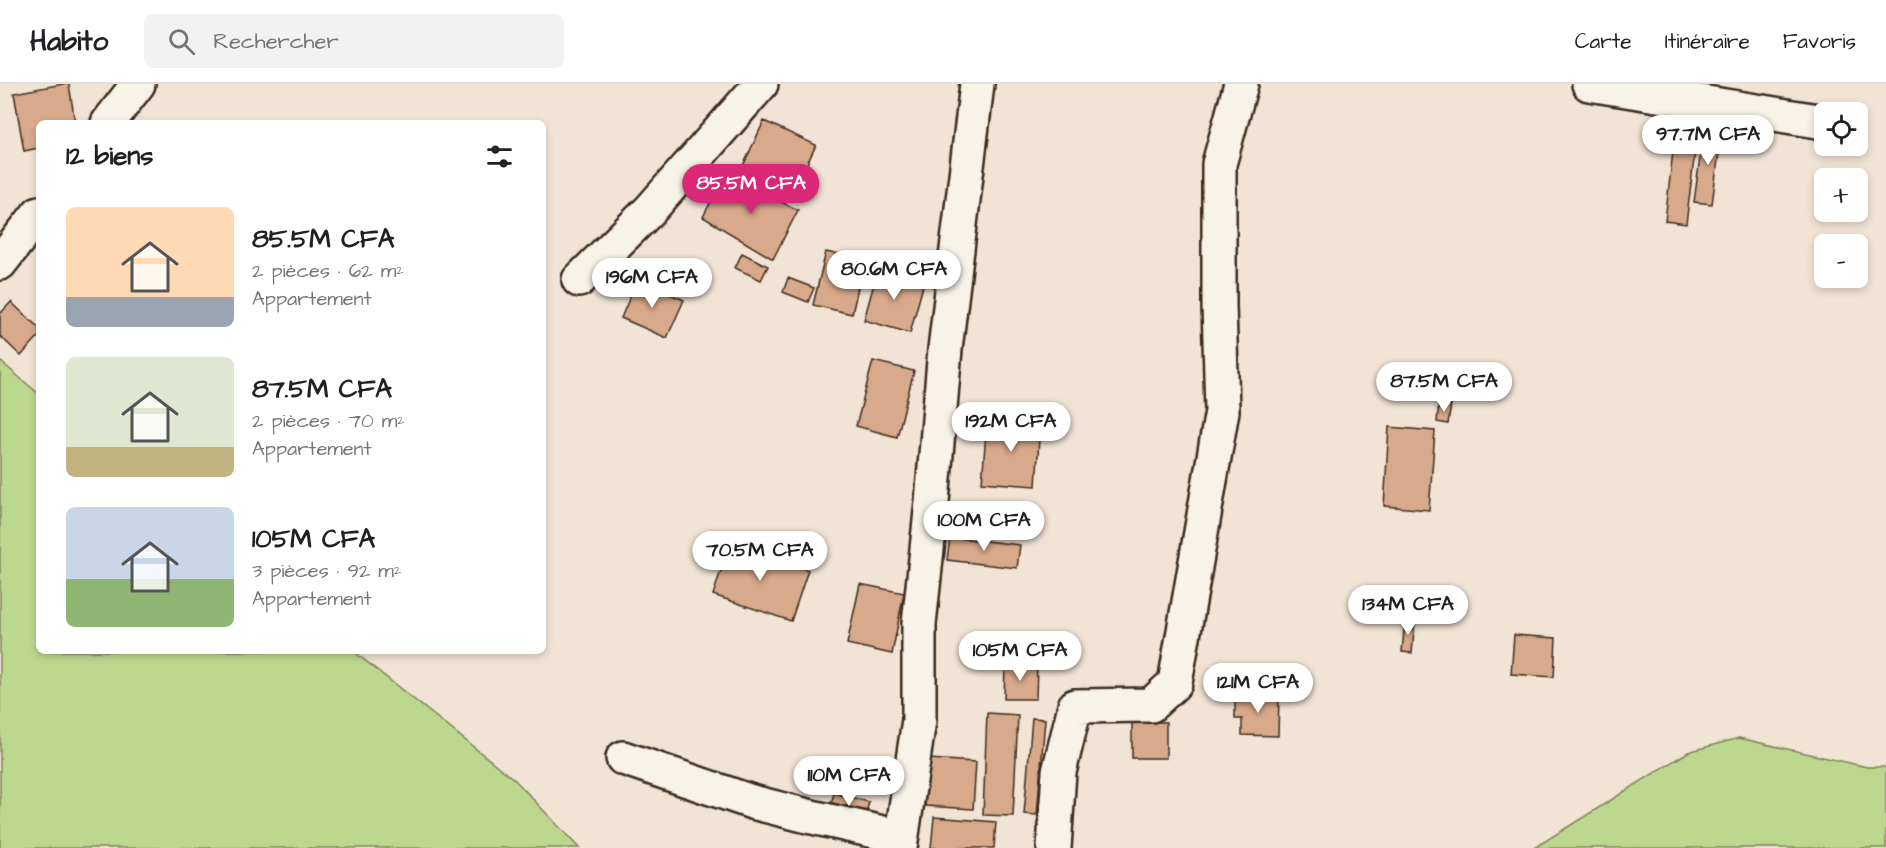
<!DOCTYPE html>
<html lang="fr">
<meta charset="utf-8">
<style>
:root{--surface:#fff;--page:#f2f2f2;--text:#202124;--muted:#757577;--line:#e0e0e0;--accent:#db2777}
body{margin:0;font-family:"Architects Daughter",sans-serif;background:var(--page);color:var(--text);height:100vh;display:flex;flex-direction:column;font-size:22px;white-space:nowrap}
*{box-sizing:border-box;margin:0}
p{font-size:20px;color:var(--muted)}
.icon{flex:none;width:33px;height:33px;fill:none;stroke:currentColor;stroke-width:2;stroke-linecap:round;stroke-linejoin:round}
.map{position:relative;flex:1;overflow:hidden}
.side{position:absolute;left:36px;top:36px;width:510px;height:534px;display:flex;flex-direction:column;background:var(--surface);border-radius:9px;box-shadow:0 3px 9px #0003}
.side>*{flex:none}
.buttons{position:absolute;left:1814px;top:18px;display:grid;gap:12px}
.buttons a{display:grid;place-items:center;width:54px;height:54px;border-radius:9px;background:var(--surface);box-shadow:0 3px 9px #0003;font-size:30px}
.price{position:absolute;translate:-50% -51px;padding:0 14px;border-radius:21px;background:#fff;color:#222;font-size:20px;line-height:39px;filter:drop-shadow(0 2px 3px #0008)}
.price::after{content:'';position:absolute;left:50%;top:36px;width:18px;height:14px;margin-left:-9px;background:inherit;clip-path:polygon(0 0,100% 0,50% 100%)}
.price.on{background:var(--accent);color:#fff}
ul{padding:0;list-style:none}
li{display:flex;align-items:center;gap:18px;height:150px;padding:0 30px}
li span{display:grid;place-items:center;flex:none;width:168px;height:120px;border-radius:9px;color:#555}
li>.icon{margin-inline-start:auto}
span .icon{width:72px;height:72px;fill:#fffc;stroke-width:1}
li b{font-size:26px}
h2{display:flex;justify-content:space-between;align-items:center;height:72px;padding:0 30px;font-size:26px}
header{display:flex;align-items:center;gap:36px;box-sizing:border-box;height:84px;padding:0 30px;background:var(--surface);border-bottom:2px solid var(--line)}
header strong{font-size:28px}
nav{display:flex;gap:33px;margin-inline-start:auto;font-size:21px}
.search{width:420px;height:54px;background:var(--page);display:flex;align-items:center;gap:15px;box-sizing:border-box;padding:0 21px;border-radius:9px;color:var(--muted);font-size:22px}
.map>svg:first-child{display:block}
</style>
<header>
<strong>Habito</strong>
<div class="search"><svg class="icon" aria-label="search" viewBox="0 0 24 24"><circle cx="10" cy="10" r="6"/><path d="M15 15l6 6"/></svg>Rechercher</div>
<nav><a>Carte</a><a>Itinéraire</a><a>Favoris</a></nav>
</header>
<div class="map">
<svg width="1886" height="764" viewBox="0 0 1886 764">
<rect width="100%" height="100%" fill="#f1e4d5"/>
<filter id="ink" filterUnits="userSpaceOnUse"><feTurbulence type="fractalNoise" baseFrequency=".0167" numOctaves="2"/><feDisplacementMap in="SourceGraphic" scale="12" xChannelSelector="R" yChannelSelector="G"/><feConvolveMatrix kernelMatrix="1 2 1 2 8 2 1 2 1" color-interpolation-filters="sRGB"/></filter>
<g filter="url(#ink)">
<path fill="#bcd88f" stroke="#7c8156" stroke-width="1.5" d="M0,277L39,310V567H353L515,696L579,764H0Z
M1739,654L1867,683H1886V764H1534L1688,668Z"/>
<path fill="#d9a98b" stroke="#3b2a1e" stroke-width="1.5" d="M63,0H69L75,39H39V64L24,67L14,9Z
M764,37L816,61L794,107L743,82Z
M1676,41L1698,43L1686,140L1665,137Z
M1704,44L1722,46L1712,120L1694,118Z
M725,90L798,126L773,175L703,133Z
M826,168L864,176L852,230L813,221Z
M742,169L768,182L761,196L735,184Z
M878,185L924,198L910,249L864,236Z
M788,194L814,204L808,218L783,208Z
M637,196L684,216L667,254L621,234Z
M11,218L39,244V252L21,272L0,252V230Z
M873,277L914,287L897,353L856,342Z
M1439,318L1451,320L1448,340L1437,338Z
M987,336L1040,340L1036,402L982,398Z
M1389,343L1435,347L1429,426L1384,422Z
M950,453L1020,461L1017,484L947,476Z
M730,459L808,486L791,537L713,511Z
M860,500L904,509L892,570L847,560Z
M1405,535L1415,536L1412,569L1402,568Z
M1514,551L1556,554L1554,593L1511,590Z
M1005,581H1037L1036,615H1004Z
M1235,609L1279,611L1278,652L1242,651V635H1235Z
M987,629L1018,631L1013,732L983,731Z
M1032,634L1045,635L1037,731L1024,730Z
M1132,638H1166V674H1132Z
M928,675L976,678L973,725L925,722Z
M834,709L869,718L864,737L829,728Z
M934,733L996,738L994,764H931Z"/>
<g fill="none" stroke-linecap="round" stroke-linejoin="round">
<g stroke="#3b2a1e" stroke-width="38">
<path id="minor" d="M1589,0L1824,38
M108,39L138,0
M0,179L39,129
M579,196L650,126L761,0
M623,674L752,718L812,733L901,753
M900,764L919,636V540L932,418L945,265L977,0
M1054,764L1059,688L1075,622L1151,621L1175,599L1222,327L1219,221V80L1241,0"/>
</g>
<use href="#minor" stroke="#f7f3e8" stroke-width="33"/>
</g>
</g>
</svg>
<div class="buttons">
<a><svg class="icon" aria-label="locate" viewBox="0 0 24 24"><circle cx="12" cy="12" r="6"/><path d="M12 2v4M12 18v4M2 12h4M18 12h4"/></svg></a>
<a>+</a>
<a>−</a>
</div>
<b class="price" style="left:1708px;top:82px">97.7M CFA</b>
<b class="price on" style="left:751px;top:131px">85.5M CFA</b>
<b class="price" style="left:894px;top:217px">80.6M CFA</b>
<b class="price" style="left:652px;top:225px">196M CFA</b>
<b class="price" style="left:1444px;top:329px">87.5M CFA</b>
<b class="price" style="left:1011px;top:369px">192M CFA</b>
<b class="price" style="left:984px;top:468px">100M CFA</b>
<b class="price" style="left:760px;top:498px">70.5M CFA</b>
<b class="price" style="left:1408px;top:552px">134M CFA</b>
<b class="price" style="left:1020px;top:598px">105M CFA</b>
<b class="price" style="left:1258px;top:630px">121M CFA</b>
<b class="price" style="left:849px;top:723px">110M CFA</b>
<section class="side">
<h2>12 biens<svg class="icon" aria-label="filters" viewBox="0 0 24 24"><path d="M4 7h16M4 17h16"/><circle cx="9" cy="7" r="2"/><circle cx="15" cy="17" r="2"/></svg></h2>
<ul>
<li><span style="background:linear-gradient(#ffd9b3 75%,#9aa5b1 0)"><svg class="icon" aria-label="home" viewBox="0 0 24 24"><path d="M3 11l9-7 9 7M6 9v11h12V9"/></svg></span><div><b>85.5M CFA</b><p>2 pièces · 62 m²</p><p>Appartement</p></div></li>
<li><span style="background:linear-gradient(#dfe7d0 75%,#c2b280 0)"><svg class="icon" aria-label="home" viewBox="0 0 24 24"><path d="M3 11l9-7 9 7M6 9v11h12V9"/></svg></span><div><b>87.5M CFA</b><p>2 pièces · 70 m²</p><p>Appartement</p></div></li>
<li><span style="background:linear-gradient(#c9d6e8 60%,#8fb573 0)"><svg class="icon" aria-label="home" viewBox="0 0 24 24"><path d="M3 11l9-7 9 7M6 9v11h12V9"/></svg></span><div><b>105M CFA</b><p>3 pièces · 92 m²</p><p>Appartement</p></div></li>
</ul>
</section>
</div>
